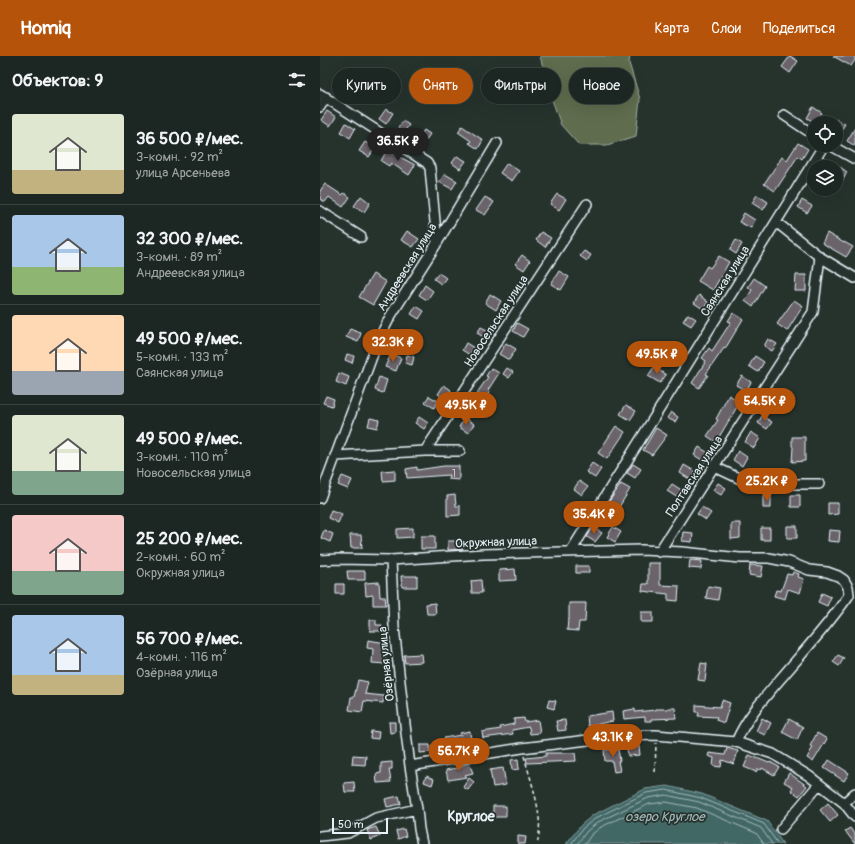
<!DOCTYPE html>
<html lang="ru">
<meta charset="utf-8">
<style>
:root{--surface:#1c2622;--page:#29322f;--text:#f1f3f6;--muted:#a0a5a5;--line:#3a4340;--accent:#b45309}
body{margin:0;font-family:Pangolin,sans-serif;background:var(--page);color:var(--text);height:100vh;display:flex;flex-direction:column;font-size:15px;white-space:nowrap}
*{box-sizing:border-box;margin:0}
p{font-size:13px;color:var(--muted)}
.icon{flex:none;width:22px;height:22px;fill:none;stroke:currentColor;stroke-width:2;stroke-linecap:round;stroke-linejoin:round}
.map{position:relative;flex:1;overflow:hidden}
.sheet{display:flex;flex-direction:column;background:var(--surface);width:320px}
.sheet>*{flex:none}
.guide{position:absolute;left:12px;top:12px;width:380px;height:36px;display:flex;gap:8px}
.buttons{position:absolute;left:487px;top:60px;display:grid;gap:8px}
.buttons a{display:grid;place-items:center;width:36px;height:36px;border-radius:50%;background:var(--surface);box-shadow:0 4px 16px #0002,0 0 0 1px var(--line);font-size:20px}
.scale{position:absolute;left:12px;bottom:10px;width:56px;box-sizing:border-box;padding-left:4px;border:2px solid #e8f1f8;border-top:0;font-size:11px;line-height:14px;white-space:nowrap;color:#e8f1f8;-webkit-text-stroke:3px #26332d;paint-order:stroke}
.price{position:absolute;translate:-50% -34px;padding:0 9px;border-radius:14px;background:var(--accent);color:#fff;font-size:13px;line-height:26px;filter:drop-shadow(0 1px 2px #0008)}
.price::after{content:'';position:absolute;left:50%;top:24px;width:12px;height:9px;margin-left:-6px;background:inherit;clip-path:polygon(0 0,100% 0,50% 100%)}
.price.on{background:#222;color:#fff}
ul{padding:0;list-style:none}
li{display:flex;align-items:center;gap:12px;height:100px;padding:0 12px}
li+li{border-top:1px solid var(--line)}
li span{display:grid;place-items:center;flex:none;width:112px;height:80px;border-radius:4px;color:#555}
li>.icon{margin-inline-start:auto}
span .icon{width:48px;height:48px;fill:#fffc;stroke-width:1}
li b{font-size:17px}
h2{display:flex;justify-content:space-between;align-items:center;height:48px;padding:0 12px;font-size:17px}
.pill{padding:0 14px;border-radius:18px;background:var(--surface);box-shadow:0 4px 16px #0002,0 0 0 1px var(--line);font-size:14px;line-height:36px}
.pill.on{background:var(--accent);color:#fff}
header{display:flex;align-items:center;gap:24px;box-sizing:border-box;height:56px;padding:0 20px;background:var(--accent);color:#fff}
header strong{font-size:19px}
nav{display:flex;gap:22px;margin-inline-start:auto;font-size:14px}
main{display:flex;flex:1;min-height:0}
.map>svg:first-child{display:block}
</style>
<header>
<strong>Homiq</strong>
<nav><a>Карта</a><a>Слои</a><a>Поделиться</a></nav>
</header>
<main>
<section class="sheet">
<h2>Объектов: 9<svg class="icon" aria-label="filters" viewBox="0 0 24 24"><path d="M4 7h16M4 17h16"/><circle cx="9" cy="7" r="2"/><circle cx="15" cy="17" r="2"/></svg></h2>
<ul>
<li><span style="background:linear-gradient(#dfe7d0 70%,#c2b280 0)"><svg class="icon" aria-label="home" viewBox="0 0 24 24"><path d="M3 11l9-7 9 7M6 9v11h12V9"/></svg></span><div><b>36 500 ₽/мес.</b><p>3-комн. · 92 m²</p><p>улица Арсеньева</p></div></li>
<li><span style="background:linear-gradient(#a9c7e8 65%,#8fb573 0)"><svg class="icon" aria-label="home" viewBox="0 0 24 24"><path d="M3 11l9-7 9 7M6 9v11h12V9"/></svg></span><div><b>32 300 ₽/мес.</b><p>3-комн. · 89 m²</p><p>Андреевская улица</p></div></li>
<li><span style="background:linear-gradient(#ffd9b3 70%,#9aa5b1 0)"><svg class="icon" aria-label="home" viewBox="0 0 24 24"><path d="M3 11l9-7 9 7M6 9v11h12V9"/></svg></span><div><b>49 500 ₽/мес.</b><p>5-комн. · 133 m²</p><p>Саянская улица</p></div></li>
<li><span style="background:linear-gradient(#dfe7d0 70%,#7fa58c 0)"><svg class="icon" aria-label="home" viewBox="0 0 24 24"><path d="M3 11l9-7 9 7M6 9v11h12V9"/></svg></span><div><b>49 500 ₽/мес.</b><p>3-комн. · 110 m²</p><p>Новосельская улица</p></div></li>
<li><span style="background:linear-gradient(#f6c9c9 70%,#7fa58c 0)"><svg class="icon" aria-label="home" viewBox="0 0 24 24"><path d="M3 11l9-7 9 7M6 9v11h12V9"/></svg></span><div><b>25 200 ₽/мес.</b><p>2-комн. · 60 m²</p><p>Окружная улица</p></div></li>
<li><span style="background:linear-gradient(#a9c7e8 75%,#c2b280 0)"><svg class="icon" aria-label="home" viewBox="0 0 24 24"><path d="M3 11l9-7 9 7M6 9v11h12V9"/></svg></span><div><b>56 700 ₽/мес.</b><p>4-комн. · 116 m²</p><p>Озёрная улица</p></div></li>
</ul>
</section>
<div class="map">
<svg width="535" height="788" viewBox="0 0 535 788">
<rect width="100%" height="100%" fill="#26332d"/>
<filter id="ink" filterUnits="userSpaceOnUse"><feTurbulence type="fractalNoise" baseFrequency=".025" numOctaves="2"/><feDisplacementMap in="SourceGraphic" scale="8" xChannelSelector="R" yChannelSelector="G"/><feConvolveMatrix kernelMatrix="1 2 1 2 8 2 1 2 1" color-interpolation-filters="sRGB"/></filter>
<g filter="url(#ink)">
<path fill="#5e6c4e" stroke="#a3aea3" d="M220,0H310L309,7L320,43L316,80L287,89H259L241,69L230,38Z"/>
<path fill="#426766" stroke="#849ea0" d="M347,730L382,738L447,765L463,788H246L261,769L273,759L325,733Z"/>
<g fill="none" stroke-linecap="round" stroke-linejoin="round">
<path stroke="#a6babe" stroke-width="1" d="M251,788L263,772L276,762L326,737L346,734L381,742L444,768L458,788
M257,788L267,775L278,766L328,742L346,739L379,746L441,772L452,788
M265,788L271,779L281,771L329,748L346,746L377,752L436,777L444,788"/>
</g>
<path fill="#6a636b" stroke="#e8f1f8" d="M470,0L478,5L470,17L462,11Z
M513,0H535V4L531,10Z
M26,29L33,34L27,44L20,39Z
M493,51L502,57L496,67L487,62Z
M66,53L73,57L66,68L59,63Z
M7,55L16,61L10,70L1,64Z
M516,63L525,68L516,82Z
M83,65L89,69L82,79L76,75Z
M26,67L35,73L30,82L21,76Z
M142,70L163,84L158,93L149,87L151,85L138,76Z
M535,72V90L527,85Z
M104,74L110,78L104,87L98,83Z
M45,86L55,92L49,101L39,95Z
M478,87L488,93L482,103L478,100L455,135L444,128L462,101L467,104Z
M67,94L95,109L89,119L71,107L69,110L61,105Z
M137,100L146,105L140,113L132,107Z
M187,107L199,115L192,125L180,117Z
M520,111L527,116L523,124L516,120V117Z
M125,118L137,125L132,133L119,126Z
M5,128L22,139L24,137L30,141L23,151L9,141L5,146L0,143V135Z
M237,138L246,143L239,154L230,148Z
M437,139L448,146L443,154L432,147Z
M41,140L50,147L44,156L34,150Z
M165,141L174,146L165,159L156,154Z
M482,144L492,150L487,157L478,151Z
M424,157L435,164L431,172L419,166Z
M87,175L99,183L93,191L81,184Z
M221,176L231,182L225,191L216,184Z
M507,177L524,187V186L533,191L526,201L502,187Z
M416,184L422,188L416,198L410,194Z
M264,195L271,199L267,205L260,200Z
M202,199L210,205L204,214L195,208Z
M399,200L409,206L393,234L378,225L387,210L390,212Z
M239,215L249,221L241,234L231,228Z
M119,217L126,222L121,228L114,223Z
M53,218L66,226L53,249L39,241Z
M476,219H486V235H475Z
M434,222L445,230L433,251L425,245L432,234L428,231Z
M105,229L113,235L107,244L99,239Z
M170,238L181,245L176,254L165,247Z
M379,239L388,246L383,253L374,247Z
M474,244L483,250L467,275L457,268Z
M96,250L104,255L99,263L91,258Z
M413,257L423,263L405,293L404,292L386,318L388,319L379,332L372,327L386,305L382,302L389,292L392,295L411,266L408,265Z
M368,258L376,263L371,270L363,265Z
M197,267L208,273L203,281L193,275Z
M161,271L169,275L165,282L157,277Z
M30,273L41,277L38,286L26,281Z
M81,274L93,279L89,288L77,283Z
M448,283L457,288L452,295L444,290Z
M146,287L154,292L150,299L142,294Z
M186,287L196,293L189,304L179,298Z
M27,298L34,300L32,307L25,304Z
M71,298L81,302L76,315L65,311Z
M87,299L94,301L92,309L85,307Z
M435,300L444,306L438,316L429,310Z
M334,311L346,319L340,327L328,320Z
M171,312L179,317L168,334L170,335L166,343L157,337L168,321L166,320Z
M187,312L193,316L189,322L183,318Z
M19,317L29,321L26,330L16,326Z
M422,320L431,326L426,335L416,329Z
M59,321L67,324L63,337L55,334Z
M124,329L131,334L125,343L118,338Z
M409,339L420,346L396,386L387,380L398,364L396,363Z
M6,340L14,343L12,350L3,347Z
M109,340L118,345L114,352L105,346Z
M455,340L465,347L460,355L450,348Z
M306,349L316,355L310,364L300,358Z
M351,356L358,361L355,366L347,362Z
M442,360L452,366L447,373L438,367Z
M99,361L108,367L104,373L95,367Z
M50,362L59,364L57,372L48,370Z
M145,362L154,368L148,377L139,371Z
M296,370L305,376L287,403L278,397Z
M336,372L347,379L332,399L323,394Z
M431,376L440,382L434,392L425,386Z
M472,381H485V405L472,406L473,391L472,390Z
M379,391L390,398L385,406L374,399Z
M418,395L427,401L422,410L413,404Z
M272,407L281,413L275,422L266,416Z
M313,408L321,413L315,422L307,417Z
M364,409L376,416L371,424L360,417Z
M124,410H139V424L128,423L129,419L87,422L86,413L97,411V414Z
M75,414V424L63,425L62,415Z
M22,420L32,424L28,433L18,429Z
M259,425L268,431L262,439L254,433Z
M398,427L406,432L401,439L393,434Z
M301,428L310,433L296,456L286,450Z
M352,428L363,435L358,442L347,435Z
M135,439L136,450H140V459L127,460V440Z
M443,439H451V452H443Z
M471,439H480V451H471Z
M508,447H518V458L508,459Z
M382,451L391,457L386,464L377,458Z
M11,454L22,458L18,467L8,462Z
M411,467H420V482L411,483Z
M467,470H477V482H467Z
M273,471L282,477L275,486L267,481Z
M293,471L301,476L295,486L287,481Z
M93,472V481L77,482V473Z
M441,472H450V484H441Z
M4,474L13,478L10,486L1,482Z
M509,474L520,475L519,486L508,485Z
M363,476L373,477L372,486L362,485Z
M30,479H41L42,492H31Z
M101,480H115V493H101Z
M128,485H142L143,493L128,494Z
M370,504L382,505L381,513L369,512Z
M328,507H340V529L359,530L358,545L348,544V538L322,535L323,528H328Z
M430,509L443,510L441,521L429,519Z
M256,510H269V517H256Z
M195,513L196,524L179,525V514Z
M27,515H45V524H28Z
M473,516L479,518L478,521L484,523L480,537L468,533L465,543L454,540L456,534L461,535L467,518L472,519Z
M81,520H97V531H82Z
M161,524L162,537H152L151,525Z
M59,526L60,541H65L66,549H53V539L46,540L45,527Z
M16,528H24V538H16Z
M388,530L400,532L398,544L386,542Z
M502,537L511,541L507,550L498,546Z
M115,547L116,558H107L106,548Z
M249,547H266L265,566H259L258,575L247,574L248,564H249Z
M321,556H333V566H321Z
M50,564H56V569H62V575H50Z
M48,584L66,587L65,608L52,607L53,593L47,592Z
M101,598L102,606L85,607L84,599Z
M518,599L524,602L519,610L513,606Z
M381,607L387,608L385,625L378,624Z
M38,624L48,626L45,638L64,640L63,647L44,645L42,656L29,654L31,641H34Z
M229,644L236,645L234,653L227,651Z
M402,644L410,647L404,667L396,664L397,661L378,660L379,656H376V649L400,651Z
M348,652H355L356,662L331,663V665H325V661L304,663L303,655L315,653V656L336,654V653H348Z
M292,656L293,665L268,670L267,660Z
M204,662L205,666L218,664L220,677L210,678L209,671L192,674L193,678L163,682L162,676L181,673L180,671L194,668V663Z
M442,662L451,667L445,679L436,675Z
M469,663L483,671L477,684L462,676Z
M245,664L246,674L238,675L236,665Z
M69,666H75V676L70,677Z
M51,675L59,676L58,683L50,682Z
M150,675L151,685L134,688L135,690L125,692L124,682L141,679L140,677Z
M497,677L507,683L493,706L487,702L493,691L490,690Z
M100,689H110V696L100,697Z
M311,690H319L320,699L308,700L307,693H311Z
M407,692L418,695L414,708L402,704L401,711L393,710L394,702L388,700L389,697L405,699Z
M298,693L300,705H298L300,715L294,716L292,705H285L284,694Z
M226,697H255L256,705L207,707L206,702L226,700Z
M33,699L46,700L45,709L32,708Z
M429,699L449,707L450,706L459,711L454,719L442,712L441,714L438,713L436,716L424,711Z
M198,703L199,713L192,714L191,704Z
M509,704L529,717L524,725L504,712Z
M72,706V713H69L71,726L57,727L56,718L61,717V707Z
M149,707L153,717L145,719L147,721L128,724L126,714L142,711L141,709Z
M183,712L186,729L173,731L170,714Z
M469,717L487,730L479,740L471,734L473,731L464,726Z
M106,720L114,723L112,729L104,726Z
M149,722L154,726L148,734L143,731Z
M34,726L35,736H25L24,727Z
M79,740L81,748L67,751L65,743Z
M508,747L518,759L510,766L500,754Z
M173,750H186V761H173Z
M56,771L60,780L51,784L47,774Z
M530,772L535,779V788L525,775Z
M84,773L86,780L78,783L76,775Z
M198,780L206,781L205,788H198Z"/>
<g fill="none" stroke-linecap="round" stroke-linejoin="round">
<g stroke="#e8f1f8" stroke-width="12">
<path id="minor" d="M0,38L107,107L110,112L117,187
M0,51L6,41
M464,59L494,79
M510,89L535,103
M0,155L41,181
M456,166L500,201L535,222
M105,395L267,148
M15,400L105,395H140
M395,411L431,428H499
M0,442L57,287L70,261L117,187L177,87
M251,495L504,89
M339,496L493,256L500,201
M0,504L18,503L71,504L163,498L322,494L362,496L420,502H449L469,506L489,514L507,516L518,520L524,524L528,531L529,539C509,568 485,594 462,621C444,642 427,661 416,686
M71,504L74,571L81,635L90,710
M524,747L535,737
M461,773L499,728
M0,780L28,777L56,762L97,753
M102,788L99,773L97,753L90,710L202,692L301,680L336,679L416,686L453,698L489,720L524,747L535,761"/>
</g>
<path stroke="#e8f1f8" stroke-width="1.5" stroke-dasharray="4 3" stroke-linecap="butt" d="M204,700C211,726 225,762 217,788
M335,716L336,687"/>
<use href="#minor" stroke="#26332d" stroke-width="9"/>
</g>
</g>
<g text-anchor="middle" stroke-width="3.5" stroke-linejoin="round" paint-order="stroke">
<g font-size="10" fill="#c8ced5">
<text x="134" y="421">1</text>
</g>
<g font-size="12" fill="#e8f1f8" stroke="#26332d">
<text transform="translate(87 211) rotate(-58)" y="4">Андреевская улица</text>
<text transform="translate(405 225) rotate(-58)" y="4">Саянская улица</text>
<text transform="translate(176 265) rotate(-57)" y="4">Новосельская улица</text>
<text transform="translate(374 420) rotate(-57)" y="4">Полтавская улица</text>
<text transform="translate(176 486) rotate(-2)" y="4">Окружная улица</text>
<text transform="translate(66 608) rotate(-96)" y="4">Озёрная улица</text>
</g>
<g font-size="13" font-style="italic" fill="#a6babe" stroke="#26332d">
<text x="345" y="765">озеро Круглое</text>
</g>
<g font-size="14" font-weight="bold" fill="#e8f1f8" stroke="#26332d">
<text x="151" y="765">Круглое</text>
</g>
</g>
</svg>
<div class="buttons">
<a><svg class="icon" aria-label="locate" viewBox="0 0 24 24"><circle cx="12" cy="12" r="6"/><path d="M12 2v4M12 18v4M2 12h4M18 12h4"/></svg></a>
<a><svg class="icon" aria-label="layers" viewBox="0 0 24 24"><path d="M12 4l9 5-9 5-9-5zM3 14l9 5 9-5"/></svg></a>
</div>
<div class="scale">50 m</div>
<b class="price on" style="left:78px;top:106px">36.5K ₽</b>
<b class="price" style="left:73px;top:307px">32.3K ₽</b>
<b class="price" style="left:337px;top:319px">49.5K ₽</b>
<b class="price" style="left:445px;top:366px">54.5K ₽</b>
<b class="price" style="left:146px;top:370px">49.5K ₽</b>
<b class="price" style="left:447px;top:446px">25.2K ₽</b>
<b class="price" style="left:274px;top:479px">35.4K ₽</b>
<b class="price" style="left:293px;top:702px">43.1K ₽</b>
<b class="price" style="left:139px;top:716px">56.7K ₽</b>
<div class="guide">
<a class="pill">Купить</a>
<a class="pill on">Снять</a>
<a class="pill">Фильтры</a>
<a class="pill">Новое</a>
</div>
</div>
</main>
